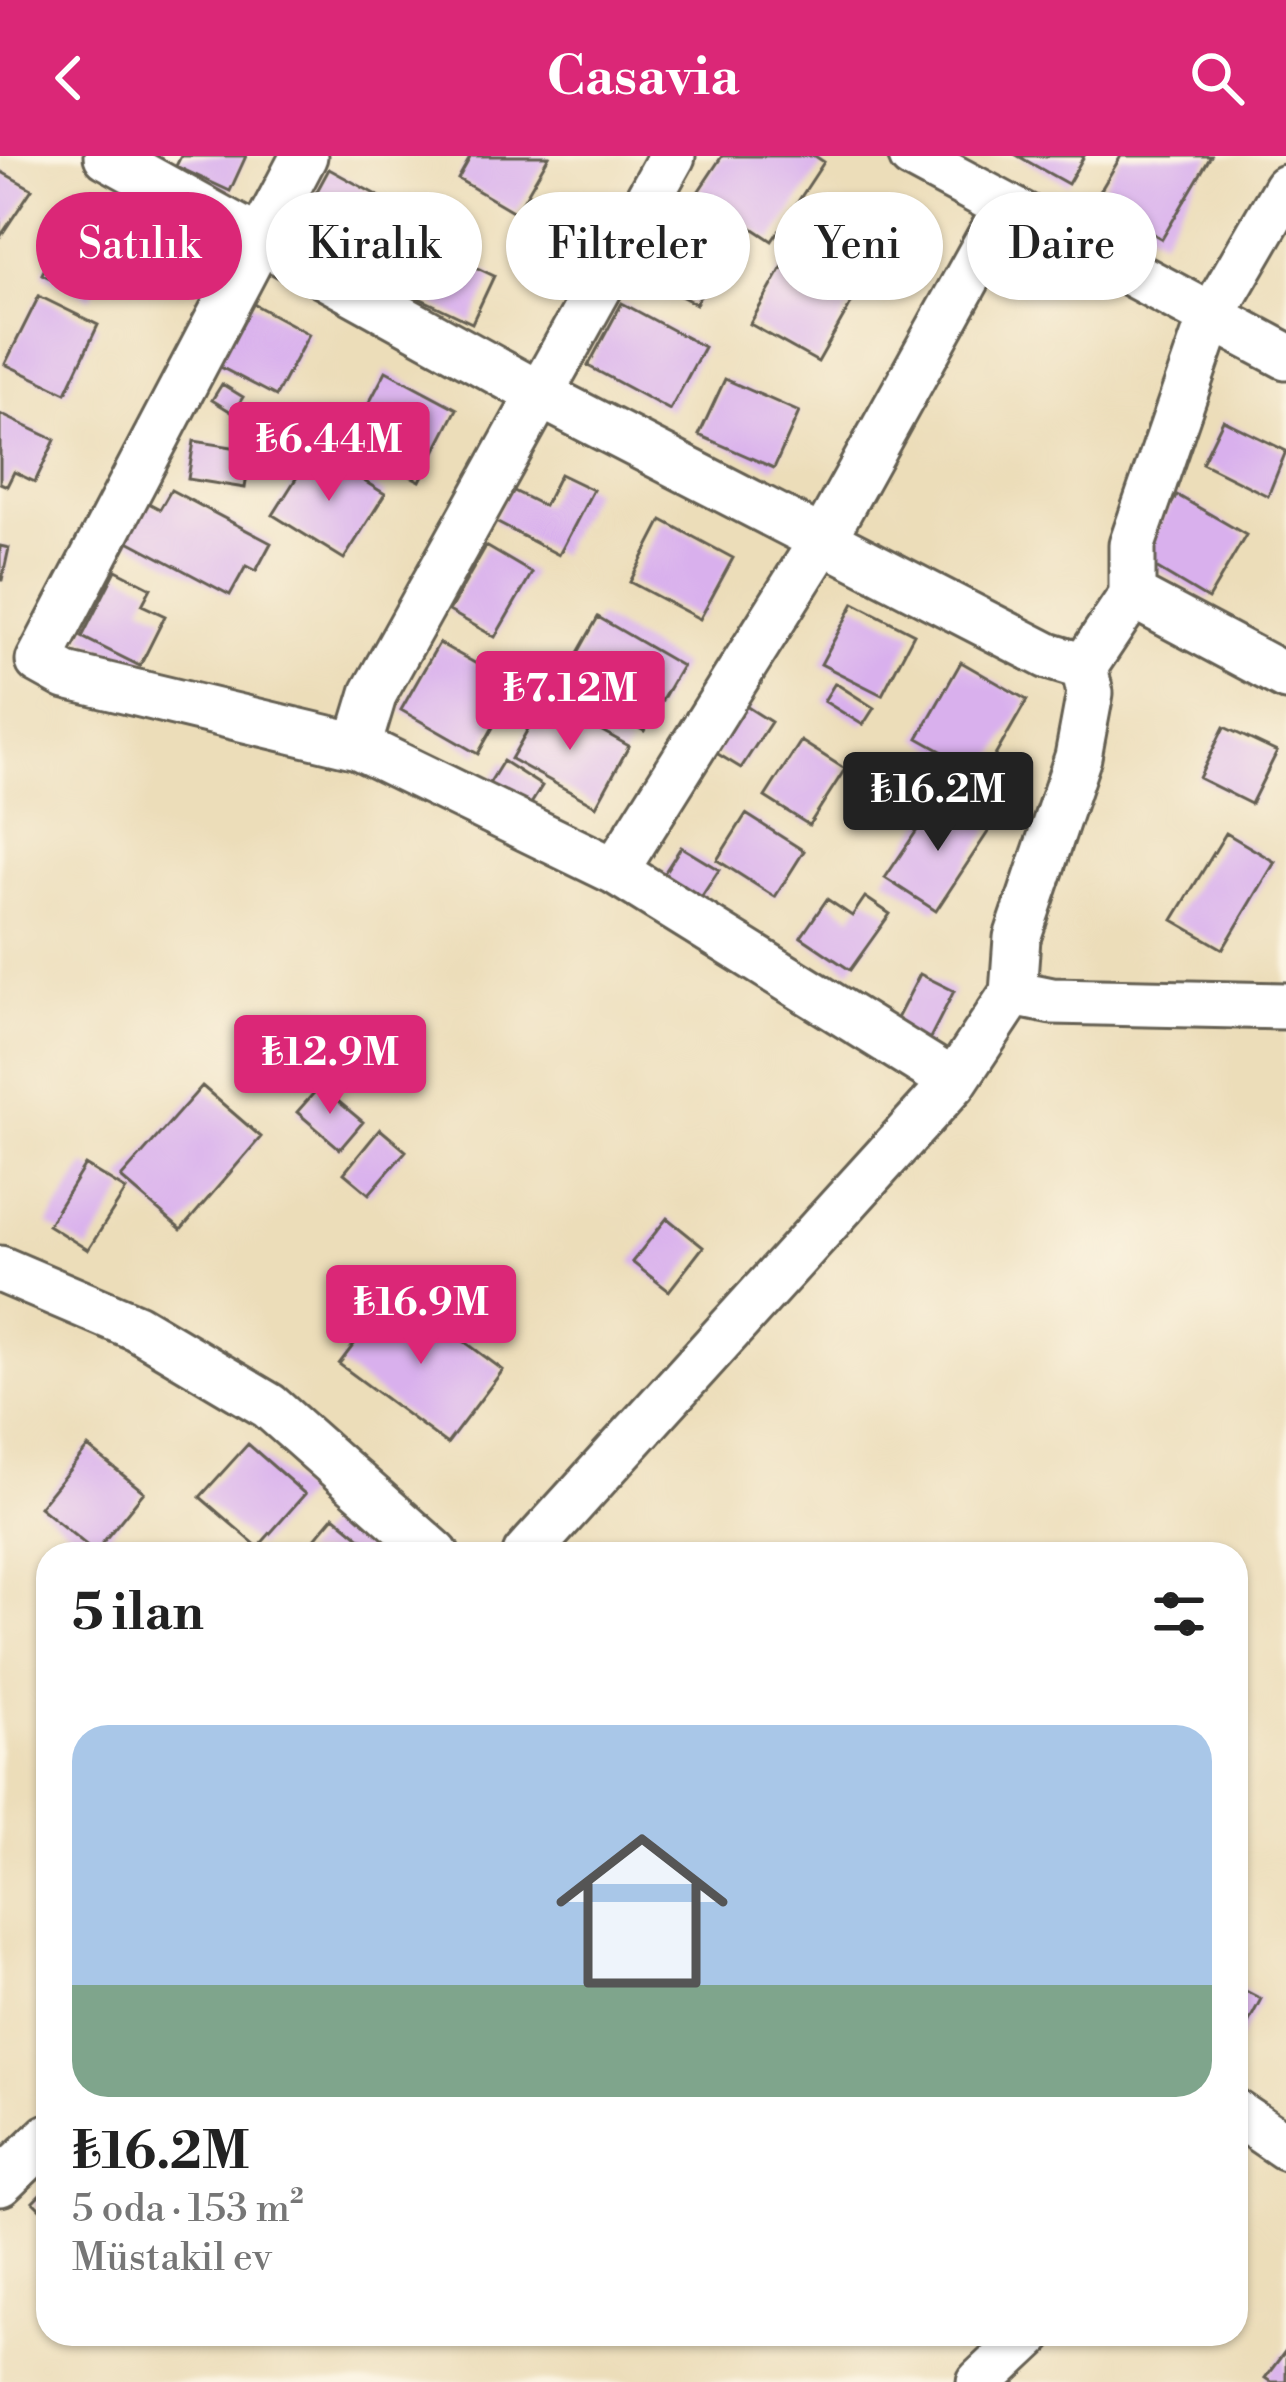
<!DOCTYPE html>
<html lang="tr">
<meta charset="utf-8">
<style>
:root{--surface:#fff;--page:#f6f6f6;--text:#222;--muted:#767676;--accent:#db2777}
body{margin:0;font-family:"Libre Bodoni",serif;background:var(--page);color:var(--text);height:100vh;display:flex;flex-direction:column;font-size:45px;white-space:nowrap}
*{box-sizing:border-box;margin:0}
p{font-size:39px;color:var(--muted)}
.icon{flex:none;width:66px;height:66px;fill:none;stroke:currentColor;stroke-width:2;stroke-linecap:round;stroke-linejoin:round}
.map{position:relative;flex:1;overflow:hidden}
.side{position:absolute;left:36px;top:1386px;width:1212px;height:804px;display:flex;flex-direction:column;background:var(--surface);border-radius:36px;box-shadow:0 3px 9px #0004}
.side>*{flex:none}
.top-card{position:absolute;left:36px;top:36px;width:1215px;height:108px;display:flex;gap:24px}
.price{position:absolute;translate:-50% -102px;padding:0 27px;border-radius:12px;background:var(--accent);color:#fff;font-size:39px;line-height:78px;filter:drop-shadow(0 3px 6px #0008)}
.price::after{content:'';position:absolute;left:50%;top:72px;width:36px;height:27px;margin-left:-18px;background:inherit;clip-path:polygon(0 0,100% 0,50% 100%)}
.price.selected{background:#222;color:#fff}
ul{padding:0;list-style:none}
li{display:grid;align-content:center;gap:24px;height:636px;padding:0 36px}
li span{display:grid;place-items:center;height:372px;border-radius:36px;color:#555}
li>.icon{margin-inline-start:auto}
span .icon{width:216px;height:216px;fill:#fffc;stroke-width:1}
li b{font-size:51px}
h2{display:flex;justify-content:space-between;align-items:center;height:144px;padding:0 36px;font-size:51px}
.tag{padding:0 42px;border-radius:54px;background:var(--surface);box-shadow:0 3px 9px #0004;font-size:42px;line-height:108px}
.tag.selected{background:var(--accent);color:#fff}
header{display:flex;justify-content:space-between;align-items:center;height:156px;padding:0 36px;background:var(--accent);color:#fff;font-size:54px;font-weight:700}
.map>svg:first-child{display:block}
</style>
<header><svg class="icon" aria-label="back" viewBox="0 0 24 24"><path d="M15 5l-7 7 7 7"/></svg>Casavia<svg class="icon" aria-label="search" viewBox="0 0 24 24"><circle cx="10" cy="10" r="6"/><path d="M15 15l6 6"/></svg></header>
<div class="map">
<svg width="1286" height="2226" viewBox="0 0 1286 2226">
<rect width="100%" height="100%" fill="#fcf5e5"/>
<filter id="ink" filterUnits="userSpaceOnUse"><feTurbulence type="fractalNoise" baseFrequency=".00833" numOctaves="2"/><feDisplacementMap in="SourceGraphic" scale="24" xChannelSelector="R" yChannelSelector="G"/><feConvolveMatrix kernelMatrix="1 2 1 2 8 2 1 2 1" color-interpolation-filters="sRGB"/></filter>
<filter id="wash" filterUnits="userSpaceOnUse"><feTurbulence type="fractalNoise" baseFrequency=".004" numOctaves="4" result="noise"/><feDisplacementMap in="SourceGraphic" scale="48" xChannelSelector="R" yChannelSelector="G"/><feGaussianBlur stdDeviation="2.7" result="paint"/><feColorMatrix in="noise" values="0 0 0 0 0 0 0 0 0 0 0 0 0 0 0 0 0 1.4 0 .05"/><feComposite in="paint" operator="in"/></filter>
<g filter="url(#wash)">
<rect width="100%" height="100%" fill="#ecddb9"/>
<g id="blocks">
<path fill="#d9b0ed" d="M181,0H246L230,35L176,10Z
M471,0H549L516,57L458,23Z
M722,0H815L824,6L772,85L698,36Z
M1018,0H1084L1068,28Z
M1121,0H1211L1162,83L1095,44Z
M329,13L404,54L371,113L297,72Z
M0,15L32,33L0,81Z
M79,41L128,64L91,142L42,118Z
M670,50L730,81L696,148L635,116Z
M414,82L494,120L472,167L392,129Z
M784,108L852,146L818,206L750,168Z
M39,140L98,169L66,237L5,208Z
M248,145L309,178L276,240L215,208Z
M622,147L704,191L670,254L588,210Z
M386,215L457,253L420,325L348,287Z
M725,223L799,256L774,312L699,279Z
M222,228L243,241L233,257L212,244Z
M0,258L55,284L35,326L14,316L7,330L0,327Z
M1223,264L1286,295L1268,340L1202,307Z
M194,285L251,294L245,332L188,323Z
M314,294L385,338L344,403L273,359Z
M560,318L593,334L559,399L494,365L510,333L544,350Z
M171,334L271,387L256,415L246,410L230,439L115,378L135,340L160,353Z
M1177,339L1246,379L1208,443L1139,402Z
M662,364L733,402L700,463L630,426Z
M0,390L9,392L2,424H0Z
M486,390L532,417L495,481L449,455Z
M116,414L151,432L142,449L165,460L140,510L82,481Z
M854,447L914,478L882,539L821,508Z
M598,461L682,510L644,575L561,527Z
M439,487L516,530L478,598L401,554Z
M961,506L1027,544L984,619L918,582Z
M835,527L874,552L863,569L824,545Z
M545,543L629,590L596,650L511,603Z
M738,545L771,566L741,612L708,592Z
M1224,571L1277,596L1251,648L1199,622Z
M801,585L845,613L809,669L765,641Z
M503,605L542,630L526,656L487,631Z
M940,640L990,673L936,755L885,722Z
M746,658L804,695L775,741L717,704Z
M1226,677L1275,706L1223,793L1173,764Z
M681,691L719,714L698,746L661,722Z
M865,741L890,758L850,814L801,781L827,743L852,760Z
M920,818L954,835L923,896L889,878Z
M202,930L261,981L181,1074L121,1022Z
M320,930L363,966L340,993L297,956Z
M380,973L406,995L369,1038L344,1017Z
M85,1009L126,1034L88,1094L48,1069Z
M667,1062L703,1091L669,1135L632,1106Z
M395,1134L503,1214L447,1288L339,1208Z
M248,1288L305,1338L258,1391L200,1341Z
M88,1291L144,1336L95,1396L39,1351Z
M334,1360L380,1398H302Z
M1236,1830L1261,1843L1236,1890Z
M48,2031V2061L33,2046Z
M1286,2194V2226H1271L1265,2222Z"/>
</g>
</g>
<g filter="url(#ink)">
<use href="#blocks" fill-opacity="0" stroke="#656053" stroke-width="3"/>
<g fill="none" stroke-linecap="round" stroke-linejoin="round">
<g stroke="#656053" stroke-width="51">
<path id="minor" d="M107,0L537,237L1048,500L1084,511
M304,0L39,505L66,520L358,590L615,715L954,926
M912,0L1286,200
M1132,439L1286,521
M358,590L374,537L672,0
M615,715L822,385L1005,54
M1013,837L1052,845L1286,850
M0,1113L136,1171L269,1250L436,1398
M526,1398L954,926L1013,837L1017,782L1078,601L1090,537L1084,511L1132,439V389L1211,161L1286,32
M1236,1957L1286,1991
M0,2027L48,1981
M980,2226L1031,2178"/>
</g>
<use href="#minor" stroke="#fff" stroke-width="45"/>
</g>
</g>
</svg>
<b class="price" style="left:329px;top:348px">₺6.44M</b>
<b class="price" style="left:570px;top:597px">₺7.12M</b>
<b class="price selected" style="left:938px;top:698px">₺16.2M</b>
<b class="price" style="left:330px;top:961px">₺12.9M</b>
<b class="price" style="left:421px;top:1211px">₺16.9M</b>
<div class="top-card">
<a class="tag selected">Satılık</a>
<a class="tag">Kiralık</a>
<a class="tag">Filtreler</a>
<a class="tag">Yeni</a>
<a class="tag">Daire</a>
</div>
<section class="side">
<h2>5 ilan<svg class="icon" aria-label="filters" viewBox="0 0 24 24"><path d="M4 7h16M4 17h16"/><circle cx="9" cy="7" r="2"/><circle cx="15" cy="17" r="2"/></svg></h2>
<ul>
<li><span style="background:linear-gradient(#a9c7e8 70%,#7fa58c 0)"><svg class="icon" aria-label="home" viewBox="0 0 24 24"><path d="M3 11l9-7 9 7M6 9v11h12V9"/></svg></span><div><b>₺16.2M</b><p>5 oda · 153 m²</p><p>Müstakil ev</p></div></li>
</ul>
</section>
</div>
